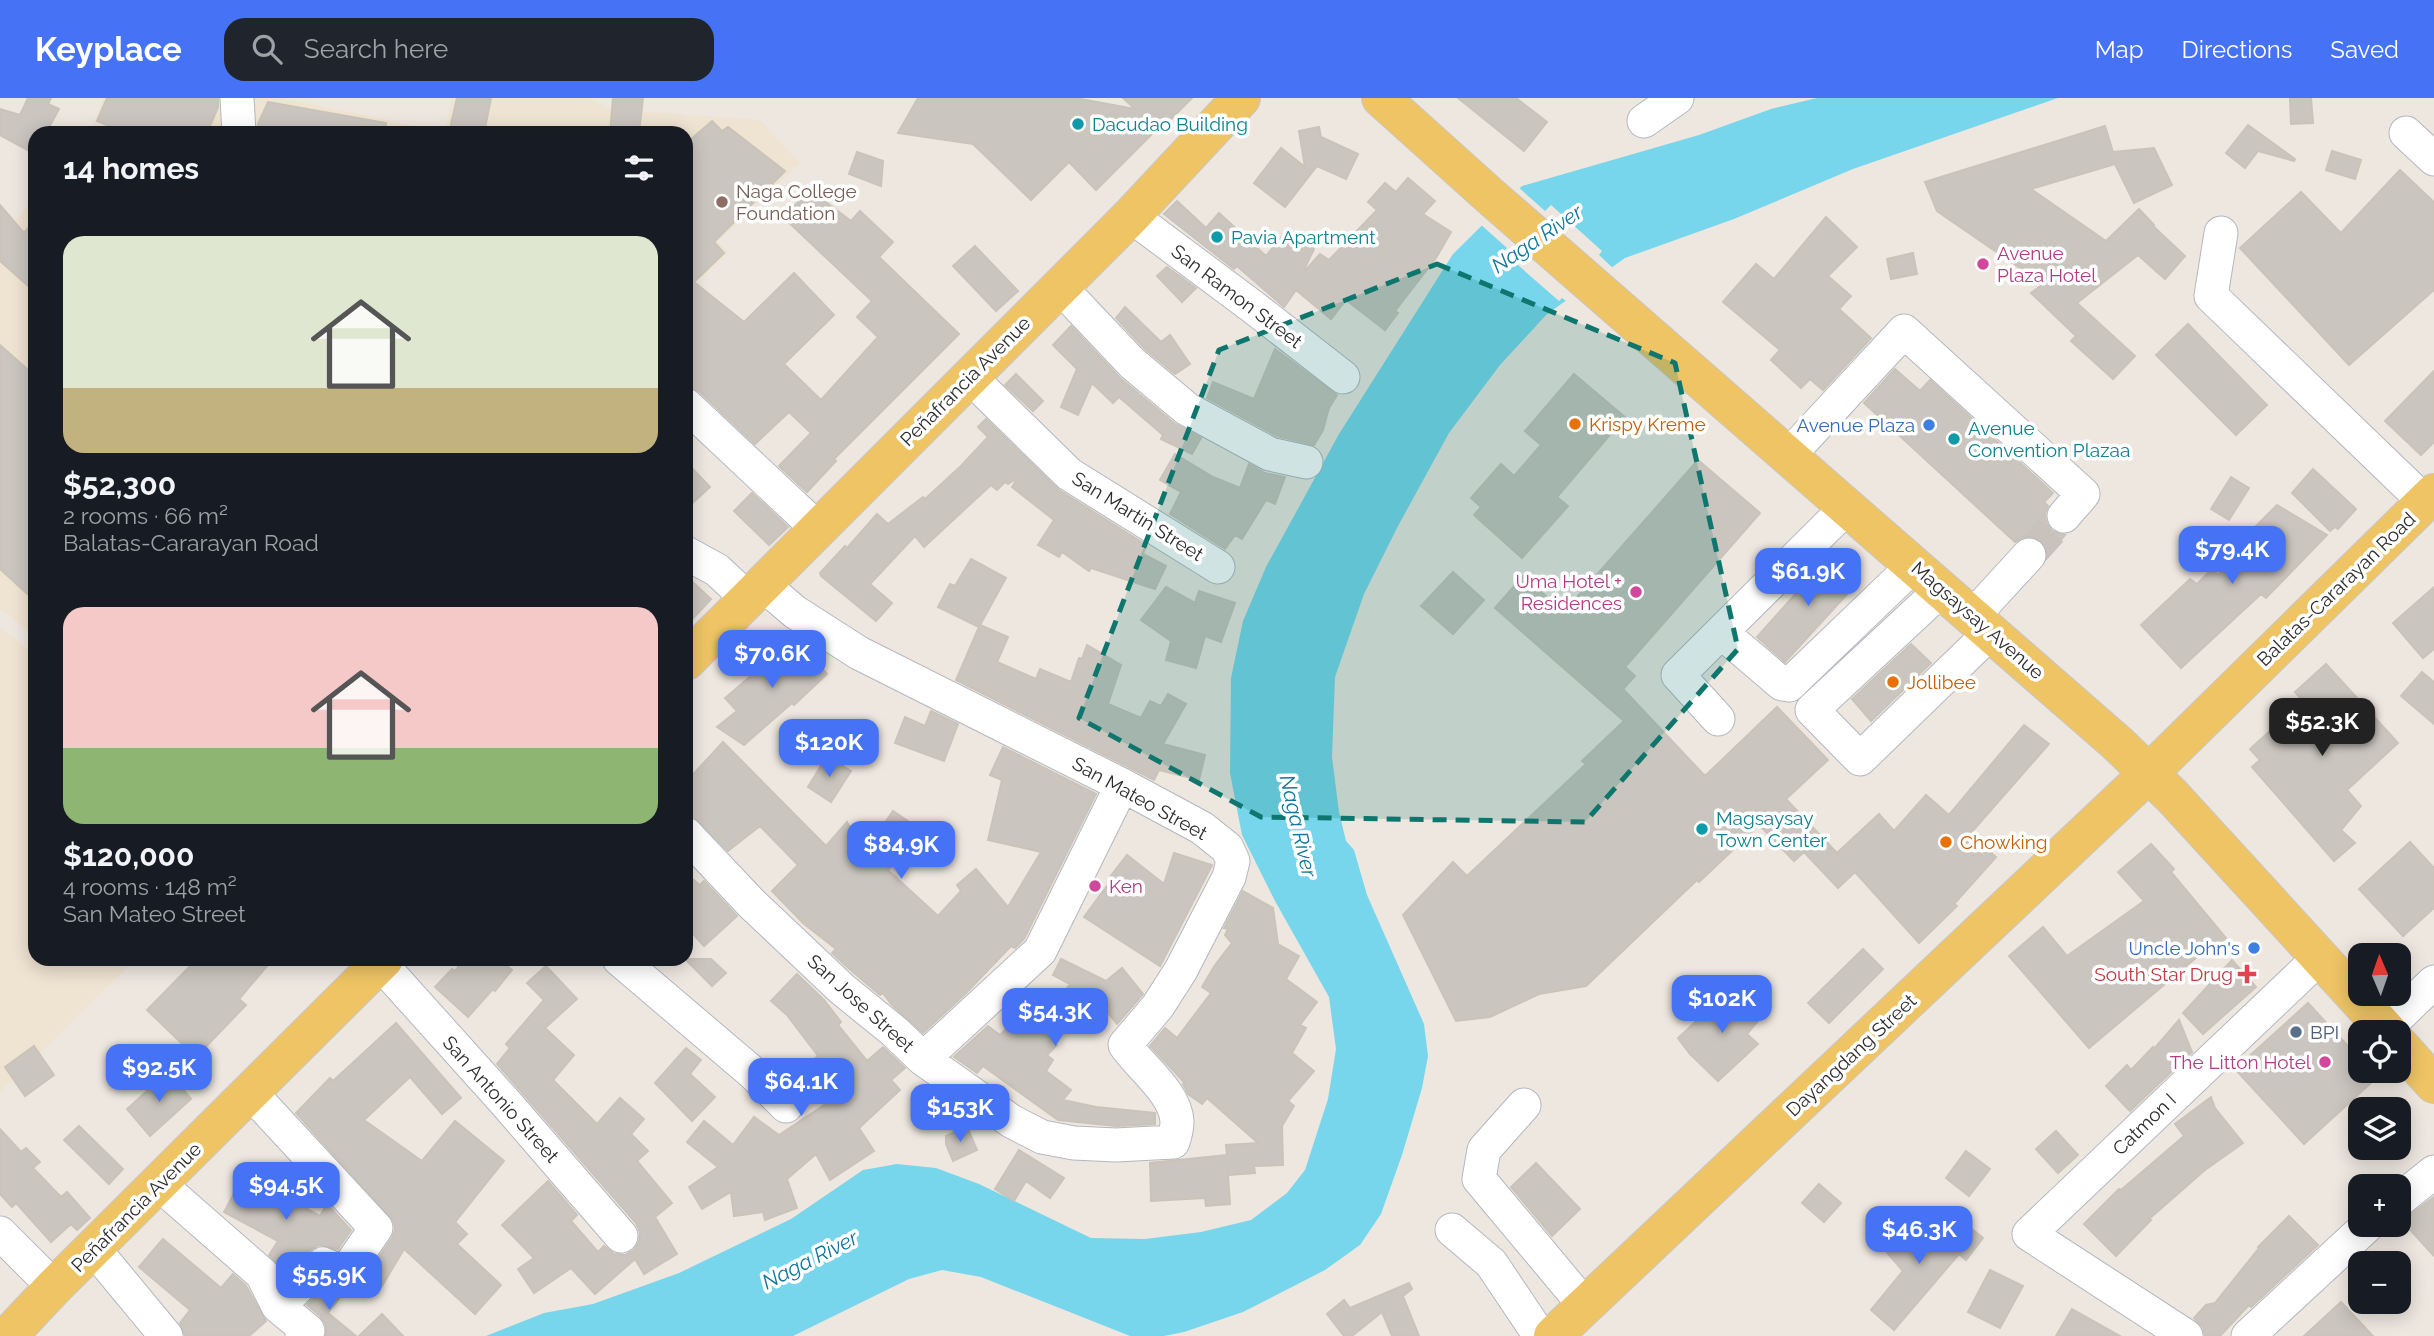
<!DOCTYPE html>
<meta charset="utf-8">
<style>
:root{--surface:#171b24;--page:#20242c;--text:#f1f3f6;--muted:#9ea1a6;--accent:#4673f6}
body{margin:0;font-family:Raleway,sans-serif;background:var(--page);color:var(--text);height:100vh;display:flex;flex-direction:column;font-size:26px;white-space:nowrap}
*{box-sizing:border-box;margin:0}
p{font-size:23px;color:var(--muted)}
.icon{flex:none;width:38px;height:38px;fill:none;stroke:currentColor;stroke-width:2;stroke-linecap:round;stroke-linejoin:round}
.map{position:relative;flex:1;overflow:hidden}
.sheet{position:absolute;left:28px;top:28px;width:665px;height:840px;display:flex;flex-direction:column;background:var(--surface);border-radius:21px;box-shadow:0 4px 18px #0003}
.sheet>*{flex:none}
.needle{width:46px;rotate:358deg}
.controls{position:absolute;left:2348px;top:845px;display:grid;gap:14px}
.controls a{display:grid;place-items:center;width:63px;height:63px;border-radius:14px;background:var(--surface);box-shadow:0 4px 18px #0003;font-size:35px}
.price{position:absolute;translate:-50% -60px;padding:0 16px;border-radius:14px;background:var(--accent);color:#fff;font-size:23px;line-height:46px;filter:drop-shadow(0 2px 4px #0008)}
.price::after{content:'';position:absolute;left:50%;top:42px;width:21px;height:16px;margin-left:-10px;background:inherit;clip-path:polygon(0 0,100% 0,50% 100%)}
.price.on{background:#222;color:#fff}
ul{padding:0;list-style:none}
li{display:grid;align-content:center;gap:14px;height:371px;padding:0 35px}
li span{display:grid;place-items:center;height:217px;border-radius:21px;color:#555}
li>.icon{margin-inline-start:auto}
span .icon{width:126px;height:126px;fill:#fffc;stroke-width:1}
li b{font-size:30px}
h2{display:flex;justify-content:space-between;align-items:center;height:84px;padding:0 35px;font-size:30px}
header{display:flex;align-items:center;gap:42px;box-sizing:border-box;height:98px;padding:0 35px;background:var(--accent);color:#fff}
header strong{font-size:33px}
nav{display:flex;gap:38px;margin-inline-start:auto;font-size:24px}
.search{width:490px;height:63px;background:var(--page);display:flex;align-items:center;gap:18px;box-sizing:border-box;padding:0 24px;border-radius:21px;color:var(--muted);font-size:26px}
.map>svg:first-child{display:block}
</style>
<header>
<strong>Keyplace</strong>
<div class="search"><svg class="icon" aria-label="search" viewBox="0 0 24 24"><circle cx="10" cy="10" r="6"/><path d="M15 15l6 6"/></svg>Search here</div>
<nav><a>Map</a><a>Directions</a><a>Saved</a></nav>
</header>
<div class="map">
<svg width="2434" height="1238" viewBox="0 0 2434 1238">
<rect width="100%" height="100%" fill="#eee7e0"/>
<path fill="#efe3d1" d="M104,0H282L444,34L452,0H590L609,11L760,22L800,65L718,143L728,154L703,179L690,165L686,169V35H100L92,27Z
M35,98V539L0,510V143Z
M0,529L35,557V861H136L0,994Z"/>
<path fill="#77d6ec" d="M1817,0H2058L1853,71L1734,121L1625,160L1546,217L1500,267L1449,335L1398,428L1364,496L1335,579L1332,659L1339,714L1346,743L1354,752L1367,797L1424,926L1428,958L1422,990L1402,1057L1381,1116L1360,1147L1325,1172L1243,1214L1184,1234L1164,1238H1130L981,1179L942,1172L909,1181L793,1238H486L544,1215L593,1206L679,1175L791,1121L863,1072L897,1066L936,1070L979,1086L1091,1140L1145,1141L1201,1134L1251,1122L1287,1095L1305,1072L1328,1001L1336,951L1329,899L1275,803L1242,737L1230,675L1231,580L1243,523L1266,469L1339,336L1453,156L1522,88L1699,37L1771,11Z"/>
<path fill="#eee7e0" d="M1517,88L1545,113L1551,107L1602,153L1599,157L1615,172L1569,205L1562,200L1559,203L1503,154L1507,150L1479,125Z"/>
<path fill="#cac5be" stroke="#cac3b9" stroke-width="2" d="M28,0H51L48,6L59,11L46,35H35V56L0,37V11L20,17Z
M107,0H218V9L207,35H126L97,23Z
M457,0H491L484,35H449Z
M613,0H643L639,35H610Z
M918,0H1075L1135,11L1123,0H1192L1159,33L1157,31L1096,92L1069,64L1031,102L973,46L898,35Z
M1458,0H1516L1547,24L1524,53Z
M2290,0H2311L2313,25L2291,26Z
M268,4L386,25L385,35H258V26Z
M712,23L722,33L728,29L785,73L714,144L724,155L694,184L744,224L794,175L834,217L784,266L821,302L878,239L857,219L872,203L784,120L809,91L851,123L860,113L893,144L879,159L959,236L834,361L836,363L807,394L779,368L811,335L789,314L755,346L699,293L686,288V38L690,42Z
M2248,27L2295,61L2294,63L2258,53L2245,70L2226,55Z
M2105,28L2113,54L2154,50L2172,87L2134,105L2115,66L2031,91L2106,143L2139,111L2154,127L2153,128L2185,158L2165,181L2138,157L2077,205L2135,258L2113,281L2071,243L2076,238L2031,195L2043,186L1937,113L1925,84Z
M1319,29L1321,39L1358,56L1346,81L1317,68L1285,109L1254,85L1281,50L1305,69L1299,33Z
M2332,53L2361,62L2355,81L2326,72Z
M857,54L883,63L881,88L849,76Z
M2400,72L2434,104V192L2349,267L2240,150L2301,94L2340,134L2339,137Z
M1408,80L1435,103L1423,116L1451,134L1436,160L1395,213L1398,215L1385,232L1346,202L1331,221L1296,192L1284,209L1237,168L1234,171L1164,116L1177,103L1206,130L1219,115L1266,158L1288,131L1314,151L1302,176L1320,156L1329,162L1377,112L1368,104L1385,85L1396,94Z
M0,107L24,135L35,122V194L0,163Z
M1826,119L1857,149L1828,178L1851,198L1839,211L1871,240L1823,292L1810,281L1801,290L1771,262L1780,252L1723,204L1756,166L1774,181Z
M975,148L1018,193L996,213L953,168Z
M1913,155L1917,176L1891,181L1887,161Z
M1167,169L1196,190L1182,204L1157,178Z
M1125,209L1161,244L1170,237L1190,266L1175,276L1145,251L1116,220Z
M2188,226L2267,307L2236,337L2156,257Z
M1071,228L1120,280L1175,326L1201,340L1192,356L1161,341L1163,337L1119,299L1113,305L1092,285L1078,317L1061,309L1077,271L1053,247Z
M0,247L35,278V503L0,471Z
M1275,251L1337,297L1329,310L1323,332L1314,347L1277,338L1207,300L1213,284L1254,301Z
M1895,271L1920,293L1930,282L2053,395L2044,404L2048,408L2045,415L2046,424L2052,433L2065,437L2048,457L2042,443L2034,438L2024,439L2015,444L1864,305Z
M2434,273V344L2421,357L2385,323Z
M1016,276L1043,303L1033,313L1005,287Z
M1574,276L1625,319L1557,399L1568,408L1522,460L1474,417L1481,409L1471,400L1501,366L1514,378L1541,347L1525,333Z
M986,321L1059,392L1146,447L1143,456L1166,468L1155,491L1091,470L1089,473L1062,454L1059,459L1038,447L1054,422L1012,389L1018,379L1008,386L1005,384L997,392L991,387L924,449L915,438L870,486L892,505L876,523L821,478L820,475L845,448L847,450L877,416L888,426L923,399L925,401L961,368L988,339L978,329Z
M1175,356L1213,379L1240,390L1249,366L1265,375L1285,379L1275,406L1266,402L1242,441L1235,437L1225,451L1170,416L1181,394L1160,382Z
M1698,362L1760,415L1625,569L1635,578L1623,591L1705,678L1777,609L1828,662L1786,701L1837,755L1879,716L1894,733L1926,697L1949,717L2024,627L2049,646L1970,736L1996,759L1954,806L1957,808L1919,845L1855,774L1838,790L1804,754L1794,763L1759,727L1699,784L1697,782L1586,888L1539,896L1490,919L1456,923L1403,817L1453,764L1467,778L1586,666L1582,663L1624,623L1495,510L1523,478L1564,514Z
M686,364L710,389L686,411Z
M2313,371L2356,411L2338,431L2335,429L2330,433L2292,395Z
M2231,379L2249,390L2229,422L2211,411Z
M752,395L788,429L769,447L734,413Z
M2277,407L2327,437L2266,500L2261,496L2181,570L2141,527L2190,481L2197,486L2212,471L2218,477L2255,438L2249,435Z
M1831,456L1860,482L1785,564L1757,539Z
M971,461L1006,480L980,527L1008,539L997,564L1036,581L1040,571L1071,584L1079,560L1082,561L1087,547L1121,567L1108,606L1141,620L1150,603L1161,608L1168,596L1186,606L1163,646L1205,657L1199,682L1159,672L1154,682L956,582L979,529L938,509L950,486L955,488Z
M1453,474L1484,502L1453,536L1421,508Z
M686,478L711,501L686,528Z
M1166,489L1195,505L1199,493L1235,505L1221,544L1205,538L1196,570L1166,562L1171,543L1141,522Z
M2434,489V551L2423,560L2393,525Z
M790,536L827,576L794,607L792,605L744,647L717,629L737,613L725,600L760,570L757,566Z
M1911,546L1931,565L1871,623L1852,601Z
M2326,566L2398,645L2347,692L2361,708L2341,732L2355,745L2334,763L2252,669L2260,662L2250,651L2303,603L2295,594Z
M2422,574L2434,584V626L2401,598Z
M931,613L958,626L944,663L895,645L905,619L925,628Z
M723,644L826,748L847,724L864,755L893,713L912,726L887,761L893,766L888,772L938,818L961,793L957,787L976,771L1008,809L1041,754L988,742L1002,682L990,677L1003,649L1096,696L1024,841L1015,850L1011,848L966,895L923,935L891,906L883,895L880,897L846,868L832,855L836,851L803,825L772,793L798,767L760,728L728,753L686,711V684Z
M827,658L851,673L831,704L808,689Z
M2410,744L2434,770V810L2403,838L2359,791Z
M2151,746L2174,771L2171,774L2226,840L2205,857L2203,854L2089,950L2009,858L2043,829L2067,858L2144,803L2118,774Z
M1174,755L1212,767L1160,868L1084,819L1112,781L1110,779L1127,757L1164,786Z
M686,776L700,787L704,783L737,818L704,848L686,828Z
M1243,793L1273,810L1278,846L1299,858L1286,881L1317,904L1300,927L1306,930L1292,955L1314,973L1288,1003L1294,1008L1282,1028L1283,1067L1254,1068L1255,1075L1228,1077L1230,1106L1206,1108L1205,1100L1151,1103L1150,1065L1227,1057L1226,1047L1258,1045L1207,1000L1202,1006L1188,996L1183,986L1184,984L1150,948L1165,930L1177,940L1211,895L1202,889L1215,867L1232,845L1225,837L1228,831L1224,830Z
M1863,851L1883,871L1829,925L1808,905Z
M197,861H273L239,901L246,907L196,959L147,912Z
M464,861H498L512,872L495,893L493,891L468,919L435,889L452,871L455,873Z
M685,861H711L726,875L712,888Z
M1061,861L1106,883L1122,870L1143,896L1117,926L1090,892L1054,944L1057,947L1047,957L1053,962L1046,973L1071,992L1063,1002L1096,1009L1155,1015V1026L1116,1028L1058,1022L983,968L977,975L954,959L988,928L1000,937L1025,913L1040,929L1070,886L1053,877Z
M2232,862L2256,889L2203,936L2183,915Z
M546,868L577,901L545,930L574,957L553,982L597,1026L620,1000L644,1021L631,1036L648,1053L637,1063L672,1105L655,1119L677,1156L644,1176L635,1161L595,1196L571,1170L534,1195L518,1171L534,1160L502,1127L548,1083L577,1117L571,1123L598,1154L604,1148L614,1156L625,1157L634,1152L639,1144L640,1134L636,1125L497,966L510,950L506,946L544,902L527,885Z
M797,876L824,902L841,924L838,927L867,963L883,949L905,970L891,982L900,992L859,1030L874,1053L830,1082L816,1056L787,1081L797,1110L765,1122L763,1114L734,1118L731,1094L702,1111L689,1089L718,1069L687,1044L704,1023L733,1047L754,1019L779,1037L839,997L812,963L818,958L787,917L771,903Z
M1732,890L1761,919L1747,936L1758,946L1718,983L1690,956L1678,940Z
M2308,905L2361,962V973H2384L2304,1046L2235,971Z
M2179,922L2192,954L2130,1013L2106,988L2127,967L2131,972L2153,949L2154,951Z
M396,925L461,1000L442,1016L410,979L364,1022L422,1063L455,1023L504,1063L455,1124L467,1136L457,1146L501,1187L475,1216L404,1151L382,1188L366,1178L392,1140L395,1132L394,1124L296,1015L330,980L333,983Z
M34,948L54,977L25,998L5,969Z
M686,950L701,962L690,976L715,999L692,1023L655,985Z
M168,974L191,1001L150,1038L127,1011Z
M2211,999L2215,1010L2243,1045L2205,1072L2149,1121L2151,1122L2116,1158L2084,1126L2119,1091L2121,1092L2184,1038L2175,1026Z
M79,1028L123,1071L109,1086L64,1042Z
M967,1029L977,1052L953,1063L946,1046V1038Z
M0,1031L21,1054L26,1050L40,1064L33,1070L61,1099L67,1094L90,1120L77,1132L71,1126L51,1144L16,1105L12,1109L0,1096Z
M2056,1033L2078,1057L2058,1075L2036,1051Z
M1019,1052L1064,1080L1050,1100L1026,1083L1014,1103L995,1091Z
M1966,1053L1990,1071L1969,1098L1946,1080Z
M1536,1065L1580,1111L1552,1138L1511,1089Z
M244,1077L320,1118L327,1106L351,1132L338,1151L319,1147L310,1152L284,1176L279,1167L269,1157L278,1143L224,1114Z
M1819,1086L1841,1105L1824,1124L1802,1105Z
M2434,1099V1158L2402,1123Z
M2289,1118L2318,1147L2251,1209L2249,1207L2220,1238H2205L2203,1229L2194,1220L2206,1207L2215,1205L2259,1150L2258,1149Z
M1957,1119L1983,1140L1966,1162L1959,1156L1894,1232L1871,1212L1903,1173L1873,1138L1892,1121L1925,1159Z
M163,1141L221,1190L233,1176L246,1188L266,1223L249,1238H185L180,1225L190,1212L139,1169Z
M1990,1172L2023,1188L2000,1230L1968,1214Z
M1409,1185L1412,1191L1403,1198L1419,1238H1392L1382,1214L1352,1238H1344L1327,1216L1344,1202L1350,1210Z
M327,1188L344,1194L328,1215L356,1238H326V1227L320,1218L307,1207Z
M2341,1204L2373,1238H2304Z
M2072,1211L2120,1238H2056Z
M382,1216L403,1238H359Z"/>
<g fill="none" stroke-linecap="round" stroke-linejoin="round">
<path stroke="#c7c2bc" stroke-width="33" stroke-dasharray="33 17" stroke-linecap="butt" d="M2029,457L2064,418"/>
<g stroke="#b3b7c0" stroke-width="35">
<path id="minor" d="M237,0L239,35
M1644,23L1677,0
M2406,35L2434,61
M1131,118L1253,209L1343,279
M2221,135L2211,198L2425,404
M1060,189L1132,265L1187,311L1270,356L1306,364
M969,278L1069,376L1218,469
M686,307L818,431
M1789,357L1904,233L2083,396L2064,418
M686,455L717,472L748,501
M1942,491L1812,612L1860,661L1991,534
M1973,518L2029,457
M1721,534L1782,586L1789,587L1914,467
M1718,621L1678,577L1847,409
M686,736L751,805L842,891L895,934L923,961L1011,1023L1042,1039L1074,1045L1116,1047L1173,1044C1175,1038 1177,1030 1177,1023C1175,994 1140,969 1125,947L1158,908L1181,872L1229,779L1233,763L1227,750L1202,730L1122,687L859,555L795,514L763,487
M619,861L754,976L786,1008
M380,865L505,1004L621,1138
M2385,931L2434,884
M923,961L1040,853L1122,687
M250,994L376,1130L345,1175L323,1166L278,1208
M1524,1007L1484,1052L1479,1081L1586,1209
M158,1085L262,1176L278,1208L308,1233L302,1238
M2399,1102L2434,1074
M1452,1132L1491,1165L1534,1229L1545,1238
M0,1135L54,1189
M94,1151L166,1238
M2186,1238L2029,1136L2320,859
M2248,1238L2368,1127"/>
</g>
<g stroke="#c8c8c8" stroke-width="40">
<path id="major" d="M1381,0L1490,98L2117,645L2172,698L2388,934
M686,563L1131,118L1241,0
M2399,947L2434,986
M8,1238L54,1189L384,861
M1553,1238L2149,675L2434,395"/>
</g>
<use href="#minor" stroke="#fff" stroke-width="33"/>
<use href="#major" stroke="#eec465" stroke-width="38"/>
</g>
<path fill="#0f766e" fill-opacity="0.2" stroke="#0f766e" stroke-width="5" stroke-dasharray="14 9" stroke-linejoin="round" d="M1437,166L1675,265L1738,551L1585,724L1261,719L1079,620L1219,252Z"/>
<g fill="#0f9aa8" stroke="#fff" stroke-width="2.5">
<circle cx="1078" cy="26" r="7"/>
<circle cx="1217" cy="139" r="7"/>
<circle cx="1954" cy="341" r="7"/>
<circle cx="1702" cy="731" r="7"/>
</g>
<circle fill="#8d6e63" stroke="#fff" stroke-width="2.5" cx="722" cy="104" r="7"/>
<g fill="#d1479c" stroke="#fff" stroke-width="2.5">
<circle cx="1983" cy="166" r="7"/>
<circle cx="1636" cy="494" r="7"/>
<circle cx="1095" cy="788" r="7"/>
<circle cx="2325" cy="964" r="7"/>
</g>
<g fill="#e8710a" stroke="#fff" stroke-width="2.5">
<circle cx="1575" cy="326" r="7"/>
<circle cx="1893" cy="584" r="7"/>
<circle cx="1946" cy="744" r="7"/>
</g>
<g fill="#3f7fe0" stroke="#fff" stroke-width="2.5">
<circle cx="1929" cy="327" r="7"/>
<circle cx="2254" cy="850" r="7"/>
</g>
<path fill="#e0444e" stroke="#fff" stroke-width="2.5" d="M2243.5 865.5h7v7h7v7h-7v7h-7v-7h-7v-7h7z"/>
<circle fill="#5c6f8a" stroke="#fff" stroke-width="2.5" cx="2296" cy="934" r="7"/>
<g text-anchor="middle" stroke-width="7" stroke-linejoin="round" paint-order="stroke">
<g font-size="19" fill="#0d838f" stroke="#fff" text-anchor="start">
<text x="1092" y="33">Dacudao Building</text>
<text x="1231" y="146">Pavia Apartment</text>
<text x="1968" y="337">Avenue<tspan x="1968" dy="22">Convention Plazaa</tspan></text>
<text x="1716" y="727">Magsaysay<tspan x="1716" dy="22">Town Center</tspan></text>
</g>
<g font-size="19" fill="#785e54" stroke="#fff" text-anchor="start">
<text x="736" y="100">Naga College<tspan x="736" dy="22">Foundation</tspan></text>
</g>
<g font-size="19" fill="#b23c85" stroke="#fff" text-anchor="start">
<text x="1997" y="162">Avenue<tspan x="1997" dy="22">Plaza Hotel</tspan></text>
<text x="1622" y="490" text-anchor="end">Uma Hotel +<tspan x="1622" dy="22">Residences</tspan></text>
<text x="1109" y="795">Ken</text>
<text x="2311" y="971" text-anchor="end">The Litton Hotel</text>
</g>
<g font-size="19" fill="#2d2d2d" stroke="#fff">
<text transform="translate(1237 198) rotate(37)" y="7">San Ramon Street</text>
<text transform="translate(965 283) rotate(-45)" y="7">Peñafrancia Avenue</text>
<text transform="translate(1138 418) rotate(32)" y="7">San Martin Street</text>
<text transform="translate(2336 491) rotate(-44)" y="7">Balatas-Cararayan Road</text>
<text transform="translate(1978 522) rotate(41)" y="7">Magsaysay Avenue</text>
<text transform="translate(1140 700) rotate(29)" y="7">San Mateo Street</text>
<text transform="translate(861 905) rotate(42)" y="7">San Jose Street</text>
<text transform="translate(1851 957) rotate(-43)" y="7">Dayangdang Street</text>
<text transform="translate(501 1001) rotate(48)" y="7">San Antonio Street</text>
<text transform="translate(2144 1026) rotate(-44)" y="7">Catmon I</text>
<text transform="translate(136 1109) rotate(-45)" y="7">Peñafrancia Avenue</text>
</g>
<g font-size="19" fill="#c56008" stroke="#fff" text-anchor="start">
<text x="1589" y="333">Krispy Kreme</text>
<text x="1907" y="591">Jollibee</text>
<text x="1960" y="751">Chowking</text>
</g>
<g font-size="19" fill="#366cbe" stroke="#fff" text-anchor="end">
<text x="1915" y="334">Avenue Plaza</text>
<text x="2240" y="857">Uncle John's</text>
</g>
<g font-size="19" fill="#be3a42" stroke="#fff" text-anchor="end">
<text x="2233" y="883">South Star Drug</text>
</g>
<g font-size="19" fill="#4e5e75" stroke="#fff" text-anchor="start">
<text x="2310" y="941">BPI</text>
</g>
<g font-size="21" font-style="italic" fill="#11779d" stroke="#fff">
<text transform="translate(1537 141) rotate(-34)" y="7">Naga River</text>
<text transform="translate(1298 728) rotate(77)" y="7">Naga River</text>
<text transform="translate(810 1162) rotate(-27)" y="7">Naga River</text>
</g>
</g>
</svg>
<div class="controls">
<a><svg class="needle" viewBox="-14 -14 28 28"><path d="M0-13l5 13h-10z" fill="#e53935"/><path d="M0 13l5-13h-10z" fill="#9ea1a6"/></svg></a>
<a><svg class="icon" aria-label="locate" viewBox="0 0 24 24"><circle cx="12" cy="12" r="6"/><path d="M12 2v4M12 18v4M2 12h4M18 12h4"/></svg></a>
<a><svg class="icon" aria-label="layers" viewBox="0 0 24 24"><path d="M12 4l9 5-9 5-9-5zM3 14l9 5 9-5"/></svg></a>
<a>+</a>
<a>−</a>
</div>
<b class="price" style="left:2232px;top:488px">$79.4K</b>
<b class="price" style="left:1808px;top:510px">$61.9K</b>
<b class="price" style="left:772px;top:592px">$70.6K</b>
<b class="price on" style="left:2322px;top:660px">$52.3K</b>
<b class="price" style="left:829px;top:681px">$120K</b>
<b class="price" style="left:901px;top:783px">$84.9K</b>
<b class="price" style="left:1722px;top:937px">$102K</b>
<b class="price" style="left:1055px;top:950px">$54.3K</b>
<b class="price" style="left:159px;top:1006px">$92.5K</b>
<b class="price" style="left:801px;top:1020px">$64.1K</b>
<b class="price" style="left:960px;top:1046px">$153K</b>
<b class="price" style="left:286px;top:1124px">$94.5K</b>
<b class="price" style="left:1919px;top:1168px">$46.3K</b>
<b class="price" style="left:329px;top:1214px">$55.9K</b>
<section class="sheet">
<h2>14 homes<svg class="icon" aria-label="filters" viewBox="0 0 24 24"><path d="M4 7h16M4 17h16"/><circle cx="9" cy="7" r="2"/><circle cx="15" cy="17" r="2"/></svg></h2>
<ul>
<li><span style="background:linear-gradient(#dfe7d0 70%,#c2b280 0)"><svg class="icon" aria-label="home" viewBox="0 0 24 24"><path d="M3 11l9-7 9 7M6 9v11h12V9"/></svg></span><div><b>$52,300</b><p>2 rooms · 66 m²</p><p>Balatas-Cararayan Road</p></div></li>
<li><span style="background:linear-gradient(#f6c9c9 65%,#8fb573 0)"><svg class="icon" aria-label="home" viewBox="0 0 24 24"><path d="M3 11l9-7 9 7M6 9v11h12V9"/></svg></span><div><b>$120,000</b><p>4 rooms · 148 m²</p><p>San Mateo Street</p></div></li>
</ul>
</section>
</div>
